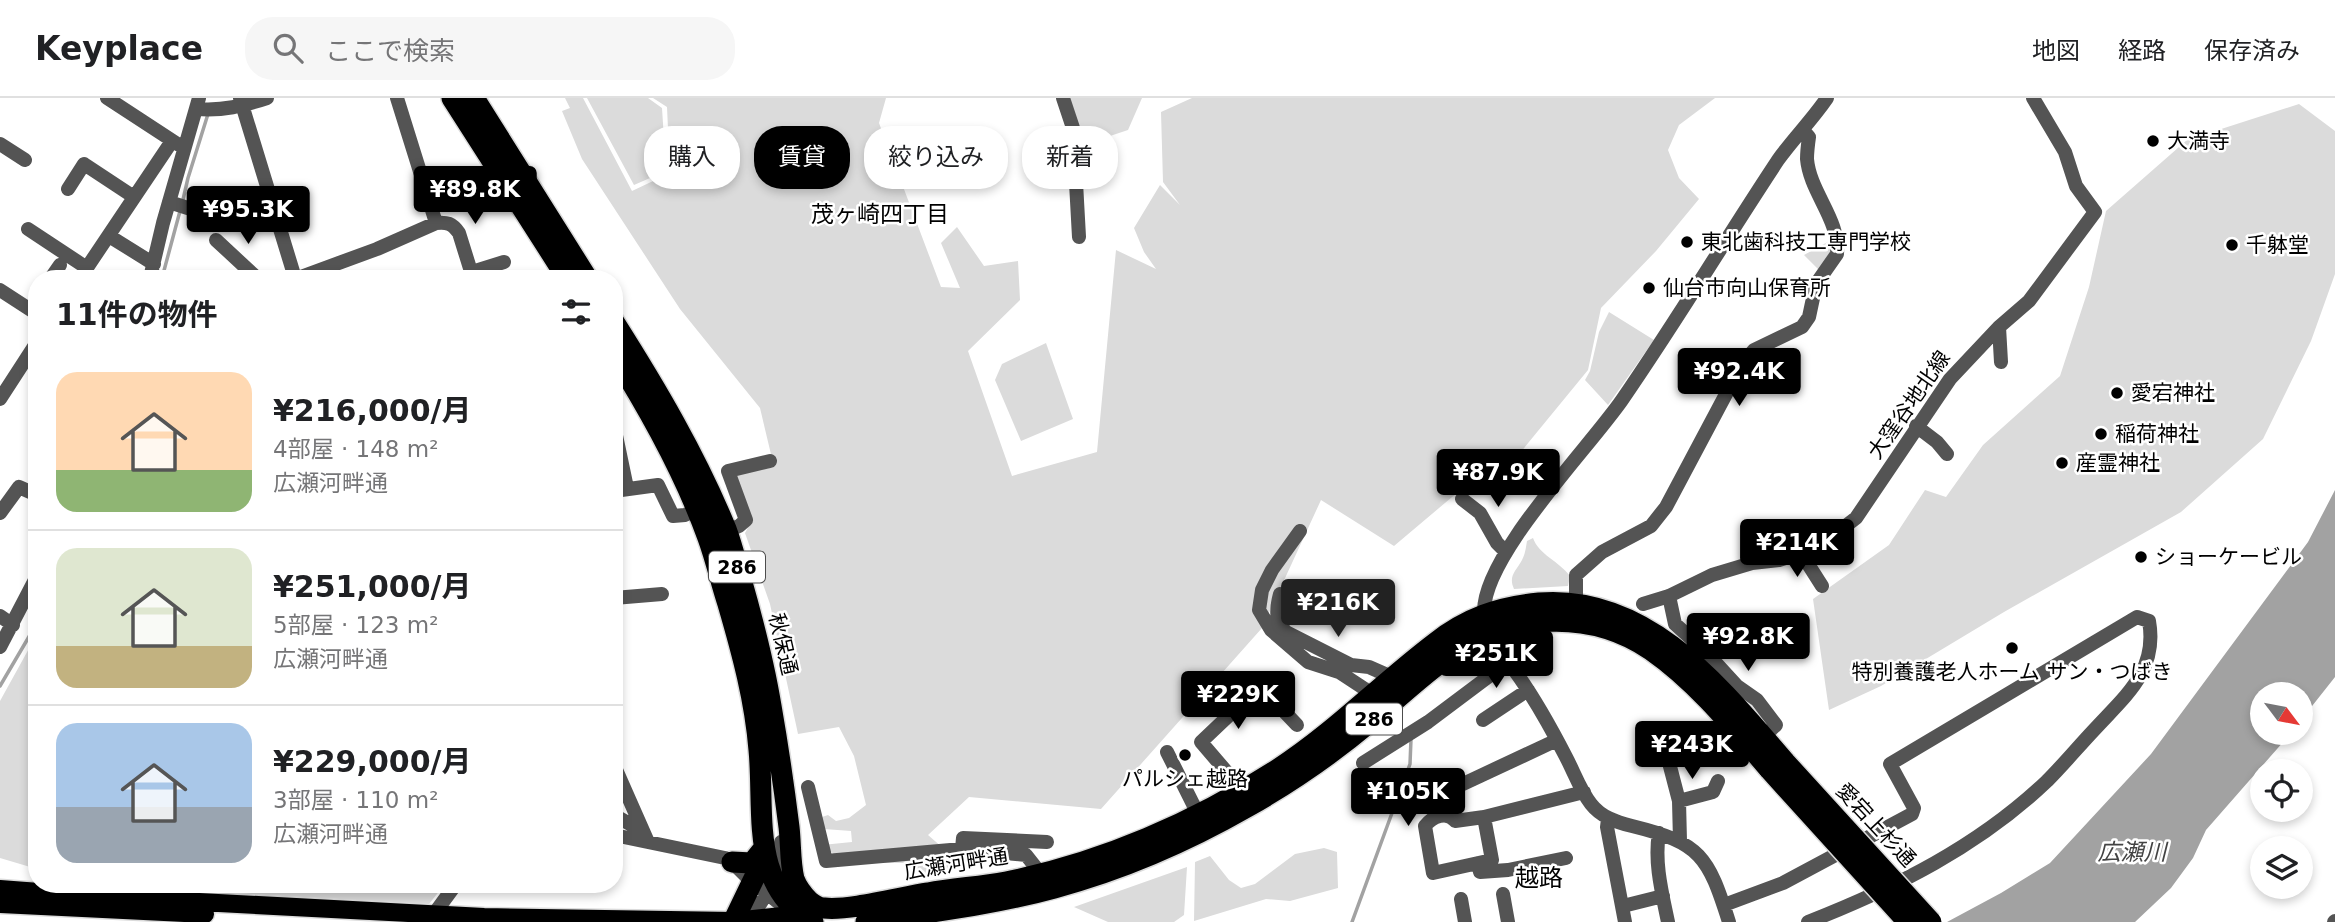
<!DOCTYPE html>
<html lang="ja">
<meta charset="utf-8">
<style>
:root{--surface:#fff;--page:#f6f6f6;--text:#202124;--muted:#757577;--line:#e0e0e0;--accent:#000}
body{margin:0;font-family:"DejaVu Sans","Noto Sans JP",sans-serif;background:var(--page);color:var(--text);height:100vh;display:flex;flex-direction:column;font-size:26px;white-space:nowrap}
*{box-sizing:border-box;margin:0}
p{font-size:23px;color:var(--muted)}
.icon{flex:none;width:38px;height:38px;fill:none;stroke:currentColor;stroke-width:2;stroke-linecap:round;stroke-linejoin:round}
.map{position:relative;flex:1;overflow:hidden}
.sheet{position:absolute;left:28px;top:172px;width:595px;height:623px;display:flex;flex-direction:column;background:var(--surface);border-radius:28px;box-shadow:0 4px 10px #0003}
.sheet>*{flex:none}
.banner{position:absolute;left:644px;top:28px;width:665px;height:63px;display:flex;gap:14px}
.needle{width:46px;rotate:122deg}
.tools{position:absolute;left:2250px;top:584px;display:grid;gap:14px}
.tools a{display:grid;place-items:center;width:63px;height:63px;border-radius:50%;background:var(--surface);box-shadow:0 4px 10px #0003;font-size:35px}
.price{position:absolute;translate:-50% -60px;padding:0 16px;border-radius:7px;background:var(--accent);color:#fff;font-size:23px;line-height:46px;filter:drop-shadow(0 2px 4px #0008)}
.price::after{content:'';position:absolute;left:50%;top:42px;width:21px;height:16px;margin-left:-10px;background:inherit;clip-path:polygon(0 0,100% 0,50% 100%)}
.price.active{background:#222;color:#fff}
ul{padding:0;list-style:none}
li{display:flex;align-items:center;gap:21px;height:175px;padding:0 28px}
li+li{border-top:2px solid var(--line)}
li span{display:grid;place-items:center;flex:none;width:196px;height:140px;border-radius:21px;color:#555}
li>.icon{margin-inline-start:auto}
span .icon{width:84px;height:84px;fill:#fffc;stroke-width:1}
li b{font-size:30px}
h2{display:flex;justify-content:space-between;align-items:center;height:84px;padding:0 28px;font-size:30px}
.pill{padding:0 24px;border-radius:28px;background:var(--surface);box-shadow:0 4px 10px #0003;font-size:24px;line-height:63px}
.pill.active{background:var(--accent);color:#fff}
header{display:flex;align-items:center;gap:42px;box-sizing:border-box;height:98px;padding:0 35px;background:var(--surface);border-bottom:2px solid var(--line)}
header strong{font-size:33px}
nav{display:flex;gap:38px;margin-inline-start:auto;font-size:24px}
.search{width:490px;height:63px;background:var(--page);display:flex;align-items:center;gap:18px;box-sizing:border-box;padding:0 24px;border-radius:28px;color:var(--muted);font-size:26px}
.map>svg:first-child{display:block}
</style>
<header>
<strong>Keyplace</strong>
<div class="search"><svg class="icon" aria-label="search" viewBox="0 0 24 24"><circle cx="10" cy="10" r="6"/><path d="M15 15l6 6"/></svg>ここで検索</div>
<nav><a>地図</a><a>経路</a><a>保存済み</a></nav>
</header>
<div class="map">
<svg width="2335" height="824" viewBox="0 0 2335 824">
<rect width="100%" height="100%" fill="#fff"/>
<path fill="#dbdbdb" d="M565,0H583L632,93L670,75L667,9L653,0H886L879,25L941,189L960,190L941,145L957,129L984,168L1018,163L1020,202L968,253L1012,378L1097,354L1116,152L1156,171L1144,154L1134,130L1160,87L1180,107L1163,84L1161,14L1192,0H1715L1679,27L1668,52L1679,80L1699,101L1656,153L1601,210L1588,272L1520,355L1490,367L1394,448L1321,402L1262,530L1101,711L969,699L928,737L943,750L963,753L966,767L923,778L904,765H846L822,747L852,744L851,733L824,731L822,719L828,717L836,723L849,720L866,707L854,658L839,629L798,636L770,506L745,435L751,424L736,377L774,369L760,310L680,211L582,61L562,13L570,10Z
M587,0H648L662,10L666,73L634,87Z
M1069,0H1142L1128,32L1086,46Z
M2299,6L2335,33V176L2311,243L2263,341L2181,414L2004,514L1881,588L1829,612L1813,501L1889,447L1925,392L1946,399L1983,347L2060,278L2089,189L2106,113L2187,42Z
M1833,141L1834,148L1819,172L1804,157Z
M1609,214L1654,242L1608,307L1585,282L1590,273L1599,234Z
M1046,245L1073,321L1021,343L995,282L1002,266Z
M1533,440C1539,457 1559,463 1570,478L1568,488L1514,491C1508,478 1516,473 1522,462C1525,457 1526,449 1527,443Z
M37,536V771L0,760V603Z
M1324,750L1337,754L1338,790L1290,803L1266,801L1194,823L1195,764L1210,758L1229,782L1241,790L1255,786L1295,756Z
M1187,769L1184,817L1174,824H1108L1074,809Z
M73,786H445L429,806Z"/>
<path fill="#a2a2a2" d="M2335,392V579L2301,622V597H2263V635H2291L2206,732L2193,760L2171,790L2135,824H1947L2001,795L2050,765L2151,656L2308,444Z"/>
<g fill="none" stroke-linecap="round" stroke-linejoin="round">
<path stroke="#a2a2a2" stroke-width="3.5" d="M182,106L188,80L208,16
M162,180L180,113
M0,588L37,525
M1352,824L1410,666L1411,641"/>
<g stroke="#dbdbdb" stroke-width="21">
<path id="major" d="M0,791L105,799L484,819L734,823L811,815
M0,806L205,816"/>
</g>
<g stroke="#dbdbdb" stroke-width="24">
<path id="highway" d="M452,0L567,180
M474,0L587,180
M614,224C656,290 696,358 726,431C732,447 736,464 741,481C753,523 764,565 771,608C778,648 784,689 789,729C791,746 790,765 794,781C797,789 803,797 809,803C814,807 818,810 824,810C849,813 901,799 928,795C954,790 980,789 1006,784C1102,765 1196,724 1278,671C1335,634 1381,586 1435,545C1467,520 1498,509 1539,505C1648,496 1721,590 1785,664
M614,256C650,313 685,376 708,440C716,462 721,485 728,506C742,554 755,602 759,652C765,714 749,788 813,824
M732,764L752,765L764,750
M733,824L759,770L764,752
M866,824C929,814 992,807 1054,790C1122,772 1188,743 1249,708C1291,684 1333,655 1370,624C1397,601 1423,576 1452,556C1510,515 1591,511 1651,552C1697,584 1734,630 1770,672"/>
</g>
<path stroke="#545454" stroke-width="14" d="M107,0L179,47
M240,0L295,180
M1063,0L1073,30L1079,139
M197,11C223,13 243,8 267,0
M0,46L25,62
M68,91L84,66L134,99
M426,93L466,81
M169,104L194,112
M436,125C447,124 452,125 459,135L473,180
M28,131L87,170
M109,138L154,166
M216,142L257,180
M472,174L504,164
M51,180L60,167
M80,180L172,43
M150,180L163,125L199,0
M298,180L377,151L436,125L397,0
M0,192L37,216
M1999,229L2001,264
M0,301L37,244
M614,328L627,390
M1916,328L1937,344L1947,356
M614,393L658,387L673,418L685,417L696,412
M1462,401L1480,415L1497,445L1506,454
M0,415L19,389L37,397
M1300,433L1272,472L1262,492L1259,512L1271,532L1308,564L1339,574L1374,597
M721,435L739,428L746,422L728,373L770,363
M1801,455L1822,488
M1280,496C1276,511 1275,523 1286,534L1351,567L1369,569L1394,580
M1669,498L1675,526L1704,552L1737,588L1757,602L1776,627L1763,639
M614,500L662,496
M1576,506V477L1602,454L1651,428L1666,409L1742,266L1754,252L1802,229L1809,219L1816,186L1837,156C1840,121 1810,95 1807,61C1807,54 1808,46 1809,39L1803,32
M1643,506L1669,498L1712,477L1752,465L1779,462L1801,455L1834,437L1856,420L1950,281L1999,229L2029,203L2095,114L2076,88L2065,54L2033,0
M0,518L13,527
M0,549L37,478
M1483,622L1528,592
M1660,630L1679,703L1680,743
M1167,654L1198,716
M1363,665L1428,624L1508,564
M614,667L648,744
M1463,686L1557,642
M808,689L826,763L962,751
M1243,693L1201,644L1260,588L1297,627
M1679,703L1713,694L1718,683
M614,717L642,733
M1484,719L1492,762L1433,775L1425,728C1432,719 1447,712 1455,723L1484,719L1584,694
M1608,721L1607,729L1625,824
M1659,735C1654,764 1662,795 1668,824
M614,737L725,760L732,764L752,784L787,811
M1478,765L1480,774L1508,772L1566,760
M1041,776L1026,757L962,751L963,740L1047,744
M1503,796L1508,824
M1461,801L1465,824
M1724,807L1783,785L1912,716L1914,710L1890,666L2137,519L2149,523C2158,573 2125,598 2094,632C2078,649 2063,667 2047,683C1979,748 1895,790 1808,824
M1623,808L1663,798
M434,816L456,786
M747,824C766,799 782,777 781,744
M1729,824C1708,758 1701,745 1632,728C1616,724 1601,719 1591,706C1580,692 1574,674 1566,659C1549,626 1531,593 1508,564C1495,548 1484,534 1484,513C1484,457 1588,351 1622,302C1676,224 1725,142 1778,62C1793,41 1812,22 1827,0
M2334,824L2335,823"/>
<use href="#major" stroke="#000" stroke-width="18"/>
<use href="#highway" stroke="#000" stroke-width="21"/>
<g stroke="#dbdbdb" stroke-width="24" stroke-linecap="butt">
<path id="highway-bridge" d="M1785,664L1931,824
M1770,672L1908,824"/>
</g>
<use href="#highway-bridge" stroke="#000" stroke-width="21"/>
</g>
<g fill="#000" stroke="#fff" stroke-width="2.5">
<circle cx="2153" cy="43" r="7"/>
<circle cx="1687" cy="144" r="7"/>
<circle cx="2232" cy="147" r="7"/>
<circle cx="1649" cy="190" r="7"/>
<circle cx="2117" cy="295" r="7"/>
<circle cx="2101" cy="336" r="7"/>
<circle cx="2062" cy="365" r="7"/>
<circle cx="2141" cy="459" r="7"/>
<circle cx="2012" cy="550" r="7"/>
<circle cx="1185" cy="657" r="7"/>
</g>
<g text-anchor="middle" stroke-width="5" stroke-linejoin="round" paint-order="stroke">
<g fill="#fff" stroke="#4c4c4c" stroke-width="2">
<rect x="709" y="453.5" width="56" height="31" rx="5"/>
<rect x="1346" y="605.5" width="56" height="31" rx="5"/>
</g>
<g font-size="19" font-weight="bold" fill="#000">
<text x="737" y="476">286</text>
<text x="1374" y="628">286</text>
</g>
<g font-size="21" fill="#000" stroke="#fff" text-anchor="start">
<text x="2167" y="50">大満寺</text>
<text x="1701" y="151">東北歯科技工専門学校</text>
<text x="2246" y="154">千躰堂</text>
<text x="1663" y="197">仙台市向山保育所</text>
<text x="2131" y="302">愛宕神社</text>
<text x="2115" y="343">稲荷神社</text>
<text x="2076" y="372">産霊神社</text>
<text x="2155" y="466">ショーケービル</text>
<text x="2012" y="581" text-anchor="middle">特別養護老人ホーム サン・つばき</text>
<text x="1185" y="688" text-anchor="middle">パルシェ越路</text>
</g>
<g font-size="21" fill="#000" stroke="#fff">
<text transform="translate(1909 307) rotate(-55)" y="7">大窪谷地北線</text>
<text transform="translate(783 546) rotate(77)" y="7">秋保通</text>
<text transform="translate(1876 727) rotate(47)" y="7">愛宕上杉通</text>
<text transform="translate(956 766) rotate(-9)" y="7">広瀬河畔通</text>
</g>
<g font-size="23" fill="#000" stroke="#fff">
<text x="880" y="124">茂ヶ崎四丁目</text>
</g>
<g font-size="23" font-style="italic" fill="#434343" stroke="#fff">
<text x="2132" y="762">広瀬川</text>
</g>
<g font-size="24" fill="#000" stroke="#fff">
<text x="1539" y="788">越路</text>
</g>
</g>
</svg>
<div class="tools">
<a><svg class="needle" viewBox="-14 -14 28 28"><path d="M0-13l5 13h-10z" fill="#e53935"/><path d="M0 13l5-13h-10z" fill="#757577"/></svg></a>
<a><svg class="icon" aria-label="locate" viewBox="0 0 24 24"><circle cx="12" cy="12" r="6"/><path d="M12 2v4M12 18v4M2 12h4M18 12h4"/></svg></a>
<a><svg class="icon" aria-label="layers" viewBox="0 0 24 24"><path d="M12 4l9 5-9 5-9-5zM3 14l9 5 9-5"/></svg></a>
</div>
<b class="price" style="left:475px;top:128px">¥89.8K</b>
<b class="price" style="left:248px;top:148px">¥95.3K</b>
<b class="price" style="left:1739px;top:310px">¥92.4K</b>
<b class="price" style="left:1498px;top:411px">¥87.9K</b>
<b class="price" style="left:1797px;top:481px">¥214K</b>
<b class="price active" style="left:1338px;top:541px">¥216K</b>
<b class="price" style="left:1748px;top:575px">¥92.8K</b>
<b class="price" style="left:1496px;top:592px">¥251K</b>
<b class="price" style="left:1238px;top:633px">¥229K</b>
<b class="price" style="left:1692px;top:683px">¥243K</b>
<b class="price" style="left:1408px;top:730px">¥105K</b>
<div class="banner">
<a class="pill">購入</a>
<a class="pill active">賃貸</a>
<a class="pill">絞り込み</a>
<a class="pill">新着</a>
</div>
<section class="sheet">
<h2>11件の物件<svg class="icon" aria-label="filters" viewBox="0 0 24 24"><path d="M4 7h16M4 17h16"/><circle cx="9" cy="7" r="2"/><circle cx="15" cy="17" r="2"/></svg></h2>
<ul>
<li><span style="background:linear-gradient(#ffd9b3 70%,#8fb573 0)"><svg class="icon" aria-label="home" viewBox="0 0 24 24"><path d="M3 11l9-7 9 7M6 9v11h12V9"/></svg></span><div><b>¥216,000/月</b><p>4部屋 · 148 m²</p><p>広瀬河畔通</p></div></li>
<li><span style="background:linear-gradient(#dfe7d0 70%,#c2b280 0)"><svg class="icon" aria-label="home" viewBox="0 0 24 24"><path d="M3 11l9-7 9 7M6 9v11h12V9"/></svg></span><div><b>¥251,000/月</b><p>5部屋 · 123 m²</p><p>広瀬河畔通</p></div></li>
<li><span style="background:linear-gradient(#a9c7e8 60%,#9aa5b1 0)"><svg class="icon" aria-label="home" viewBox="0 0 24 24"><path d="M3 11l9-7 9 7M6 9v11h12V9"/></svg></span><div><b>¥229,000/月</b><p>3部屋 · 110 m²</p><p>広瀬河畔通</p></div></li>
</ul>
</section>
</div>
